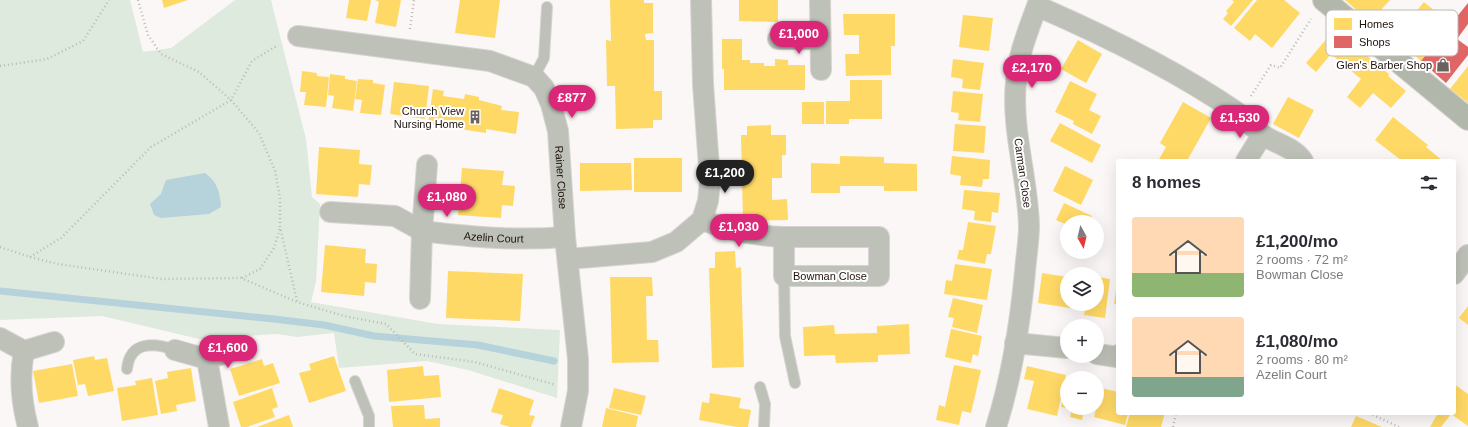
<!DOCTYPE html>
<meta charset="utf-8">
<style>
:root{--surface:#fff;--page:#f2f2f3;--text:#2b2b33;--muted:#7c7c81;--accent:#db2777}
body{margin:0;font-family:Helvetica,sans-serif;background:var(--page);color:var(--text);height:100vh;display:flex;flex-direction:column;font-size:15px;white-space:nowrap}
*{box-sizing:border-box;margin:0}
p{font-size:13px;color:var(--muted)}
.icon{flex:none;width:22px;height:22px;fill:none;stroke:currentColor;stroke-width:2;stroke-linecap:round;stroke-linejoin:round}
.map{position:relative;flex:1;overflow:hidden}
.side{position:absolute;left:1116px;top:159px;width:340px;height:256px;display:flex;flex-direction:column;background:var(--surface);border-radius:4px;box-shadow:0 4px 16px #0002}
.side>*{flex:none}
.needle{width:26px;rotate:172deg}
.fabs{position:absolute;left:1060px;top:215px;display:grid;gap:8px}
.fabs a{display:grid;place-items:center;width:44px;height:44px;border-radius:50%;background:var(--surface);box-shadow:0 4px 16px #0002;font-size:20px}
.price{position:absolute;translate:-50% -34px;padding:0 9px;border-radius:14px;background:var(--accent);color:#fff;font-size:13px;line-height:26px;filter:drop-shadow(0 1px 2px #0008)}
.price::after{content:'';position:absolute;left:50%;top:24px;width:12px;height:9px;margin-left:-6px;background:inherit;clip-path:polygon(0 0,100% 0,50% 100%)}
.price.on{background:#222;color:#fff}
ul{padding:0;list-style:none}
li{display:flex;align-items:center;gap:12px;height:100px;padding:0 16px}
li span{display:grid;place-items:center;flex:none;width:112px;height:80px;border-radius:4px;color:#555}
li>.icon{margin-inline-start:auto}
span .icon{width:48px;height:48px;fill:#fffc;stroke-width:1}
li b{font-size:17px}
h2{display:flex;justify-content:space-between;align-items:center;height:48px;padding:0 16px;font-size:17px}
.map>svg:first-child{display:block}
</style>
<div class="map">
<svg width="1468" height="427" viewBox="0 0 1468 427">
<rect width="100%" height="100%" fill="#fbf7f6"/>
<path fill="#deeade" d="M0,0H130L143,52L171,48L235,0H271L306,139L312,197L320,204L316,282L311,302L438,324L560,330L557,398L468,370L427,361L339,368L334,333L297,337L277,334L199,339L102,316L0,320Z"/>
<path fill="#b6d2da" d="M205,173C217,182 220,191 221,207L209,214L161,218L154,215L150,204L161,194L166,180Z"/>
<path fill="#ffd966" d="M162,0H188L164,8Z
M349,0H371L367,21L346,18Z
M375,0H401L396,27L375,23L379,2Z
M460,0H500L495,38L455,33Z
M610,0H644V3H653V33L645,34L646,40H654V91H662V120H653V128L616,129L615,86H607L606,40L611,41Z
M739,0H778V22L739,21Z
M1232,0H1253L1231,26L1223,19L1228,13L1226,11L1234,2Z
M1257,0H1284L1300,13L1272,48L1255,34L1250,41L1234,28Z
M1345,0H1390L1370,22Z
M1424,2L1443,18L1433,30L1441,37L1421,61L1394,38Z
M843,14H895V46H891V75L846,76L845,54H859V35H844Z
M963,15L993,18L989,51L959,47Z
M1335,29L1389,74L1388,76L1406,91L1391,108L1373,93L1360,108L1347,97L1361,79L1331,54L1316,72L1306,63Z
M722,39H742V60H750V63H764V66H775V59L788,60V65H805V90H724V69H722Z
M1078,40L1102,54L1086,83L1061,69Z
M953,59L984,63L980,90L962,88L963,79L951,77Z
M1468,66V103L1450,89Z
M302,71L317,73V76L329,77L326,107L304,105L306,92H300Z
M330,74L345,76V79L357,81L353,111L332,108L334,96L328,95Z
M358,79L373,80V83L385,85L381,115L360,113L362,100L355,99Z
M850,80H882V119H849V124H826V101H850Z
M1070,81L1097,94L1089,110L1101,116L1092,134L1073,124L1074,121L1055,112Z
M394,82L429,86L425,119L390,114Z
M433,89L444,91L443,96L464,99L465,94L479,97V100L502,106L501,110L519,112L516,134L486,129V133L428,124Z
M953,91L983,94L980,122L958,120L959,113L951,112Z
M1288,97L1314,110L1299,138L1273,124Z
M802,102H824V124H802Z
M1183,102L1211,118L1188,159L1191,161H1158L1166,147L1160,143Z
M1393,117L1428,145L1426,147L1443,161H1402L1375,140Z
M1060,123L1101,145L1092,163L1050,141Z
M955,124L986,126L984,153L953,151Z
M771,125V135H786V155H782V178H772V200L787,199L788,220L743,221L741,135H747V126Z
M319,147L360,150L359,164L372,165L370,185L359,184L358,197L316,194Z
M840,156L884,157V163L917,164V191H884V186H840V193H811V163L840,164Z
M952,156L990,160L989,179H983L982,187L960,185L961,176L950,174Z
M634,158H682V192H634Z
M580,163H631L632,190L580,191Z
M1065,166L1093,180L1081,205L1053,191Z
M462,168L504,171L502,185L515,186L513,206L502,205L501,218L458,215Z
M964,190L1000,193L998,213L992,212L991,222L974,220L975,211L962,209Z
M1064,203L1092,216L1089,222H1067V225L1056,220Z
M968,222L996,226L991,254H987L985,264L957,259L959,250H963Z
M325,245L366,249L365,263L377,264L376,283L365,282L364,296L321,292Z
M735,251L736,268L741,267L744,367L712,368L709,268H715V252Z
M955,264L992,269L987,300L944,294L946,280L952,281Z
M448,271L523,274L520,321L446,318Z
M1042,273L1067,277V304H1070V308L1038,303Z
M610,277H652L653,296H646L647,340H658L659,362L612,363Z
M1097,277L1110,279L1105,318L1084,315L1085,310L1075,308L1076,304H1097Z
M1117,282H1118V305L1114,304Z
M953,298L983,305L977,333L952,327L954,318L948,317Z
M1468,306V325L1459,318Z
M909,324L910,354L878,355V362L836,363L835,355L804,356L803,327L834,325L835,334L877,333V326Z
M951,329L982,336L978,356L973,354L971,363L945,357Z
M94,356L95,360L107,358L114,391L88,396L85,384L78,385L73,360Z
M334,356L346,391L309,403L299,373L311,370L309,364Z
M262,359L264,366L273,363L280,383L239,396L230,369Z
M72,364L78,396L39,403L33,371Z
M954,365L981,370L971,413L962,411L959,425L936,420L939,405L945,407Z
M423,366L424,376L439,375L441,397L389,402L387,370Z
M1027,366L1066,375L1057,416L1027,409L1034,381L1024,379Z
M191,368L196,401L176,405L177,411L161,414L155,381L168,378L167,372Z
M152,378L158,415L122,421L117,388L136,385L135,381Z
M1066,384H1067V408L1061,407Z
M1454,384L1468,394V426L1451,414L1441,427H1430L1438,413H1454Z
M272,388L278,407L272,409L275,417L247,427H241L233,402Z
M499,388L534,400L529,415L535,416L531,427H510L500,424L503,415L491,412Z
M614,388L646,396L641,415L609,408Z
M1101,388L1118,392V413H1128L1125,425L1094,417Z
M710,393L741,398L739,408L751,410L748,427H737L699,420L702,402L709,403Z
M424,405L425,419L440,418V427H393L391,406Z
M606,408L638,416L636,427H602Z
M1069,408H1094V411L1084,409L1082,420L1070,417L1072,409Z
M1130,413H1165L1161,427H1126Z
M289,415L293,427H257Z
M1356,416L1382,427H1351Z"/>
<path fill="#e06666" d="M1468,3V24L1457,39L1468,47V55L1446,83L1421,61Z"/>
<g fill="none" stroke-linecap="round" stroke-linejoin="round">
<path stroke="#b6d2da" stroke-width="7" d="M0,291L274,319L324,325L374,336L478,345L554,361"/>
<g stroke="#d7d3d2" stroke-width="12">
<path id="lane" d="M534,77L544,58L547,7
M784,276L785,336L795,383
M127,369C130,340 155,343 175,350
M355,381L369,416V427
M760,387L765,404L764,427"/>
</g>
<g stroke="#d7d3d2" stroke-width="22">
<g id="street">
<path d="M820,0L821,70"/>
<path id="s1" d="M298,36L490,61L534,77L544,88L551,104L558,131L565,237L578,359V391L571,427"/>
<path d="M778,39H820"/>
<path d="M1246,161L1262,135"/>
<path d="M330,212L395,216L422,231L427,165"/>
<path d="M702,220C730,231 755,236 784,237"/>
<rect x="784" y="237" width="95" height="39"/>
<path d="M568,259L652,252L676,242L702,220L708,201L710,181L703,84L701,0"/>
<path d="M1454,274L1468,255"/>
<path id="s2" d="M420,299L422,231C472,237 515,241 565,237"/>
<path d="M0,338L24,351"/>
<path d="M1015,343L1067,348"/>
<path d="M175,350L207,359L219,427"/>
<path d="M1097,354L1117,357L1118,355"/>
<path d="M207,359L239,349"/>
<path d="M28,427C21,401 19,377 24,351L54,342"/>
<path d="M996,427C1012,377 1020,324 1025,272C1026,257 1029,241 1029,226C1028,178 1011,130 1016,81C1018,55 1028,31 1037,6C1106,36 1176,70 1238,113C1247,119 1253,129 1263,135C1276,144 1294,147 1303,161"/>
</g>
</g>
<g stroke="#d7d3d2" stroke-width="24">
<path id="secondary" d="M1324,0L1468,119"/>
</g>
<path stroke="#babbb5" stroke-width="2.5" stroke-dasharray="1 3" stroke-linecap="butt" d="M138,0L148,35L161,54L199,72L231,100L259,133L275,171L280,198V227L297,301
M410,29L414,0
M0,66L47,59L83,41L109,0
M1251,96L1271,65L1280,68L1311,19
M0,247L30,257L58,264L162,279L241,278L297,302L344,316L386,324L415,354L475,362L556,385
M30,257L61,238L151,147L231,100L252,61L278,45
M242,278L260,269L274,248L280,228
M1369,413L1399,427
M1173,427L1176,413"/>
<use href="#lane" stroke="#bec1b8" stroke-width="10"/>
<use href="#street" stroke="#bec1b8" stroke-width="20"/>
<use href="#secondary" stroke="#b2b7ab" stroke-width="22"/>
</g>
<defs>
<g id="shop-bare" transform="scale(1.08)"><path d="M-5-2.5h2.3a2.7 3.5 0 0 1 5.4 0H5L5.5 6h-11ZM-1.5-2.5h3a1.5 2.3 0 0 0-3 0Z" fill="#6b625f" stroke="#fff" stroke-width="2.5" paint-order="stroke"/></g>
<g id="building-bare" transform="scale(1.08)"><path d="M-4-6H4V6H1V3H-1V6H-4ZM-2.5-4.3h1.7v1.8h-1.7ZM.8-4.3h1.7v1.8H.8ZM-2.5-1h1.7V.8h-1.7ZM.8-1h1.7V.8H.8Z" fill="#6b625f" stroke="#fff" stroke-width="2.5" paint-order="stroke"/></g>
</defs>
<g fill-rule="evenodd">
<use href="#shop-bare" x="1443" y="65"/>
<use href="#building-bare" x="475" y="117"/>
</g>
<g text-anchor="middle" stroke-width="4" stroke-linejoin="round" paint-order="stroke">
<g font-size="11" fill="#1e120d" stroke="#fff" text-anchor="end">
<text x="1432" y="69">Glen's Barber Shop</text>
<text x="464" y="115">Church View<tspan x="464" dy="13">Nursing Home</tspan></text>
</g>
<g font-size="11" fill="#1e120d" stroke="#fff">
<text transform="translate(1023 173) rotate(82)" y="4">Carman Close</text>
<text dy="4" stroke="none"><textPath href="#s1" startOffset="347">Rainer Close</textPath></text>
<text dy="4" stroke="none"><textPath href="#s2" startOffset="140">Azelin Court</textPath></text>
<text x="830" y="280">Bowman Close</text>
</g>
</g>
<rect x="1326" y="10" width="132" height="46" rx="6" fill="#fff" stroke="#bcb8b6" stroke-width="1"/>
<rect x="1334" y="18" width="18" height="12" fill="#ffd966"/>
<rect x="1334" y="36" width="18" height="12" fill="#e06666"/>
<g font-size="11" fill="#1e120d">
<text x="1359" y="28">Homes</text>
<text x="1359" y="46">Shops</text>
</g>
</svg>
<div class="fabs">
<a><svg class="needle" viewBox="-14 -14 28 28"><path d="M0-13l5 13h-10z" fill="#e53935"/><path d="M0 13l5-13h-10z" fill="#7c7c81"/></svg></a>
<a><svg class="icon" aria-label="layers" viewBox="0 0 24 24"><path d="M12 4l9 5-9 5-9-5zM3 14l9 5 9-5"/></svg></a>
<a>+</a>
<a>−</a>
</div>
<b class="price" style="left:799px;top:55px">£1,000</b>
<b class="price" style="left:1032px;top:89px">£2,170</b>
<b class="price" style="left:572px;top:119px">£877</b>
<b class="price" style="left:1240px;top:139px">£1,530</b>
<b class="price on" style="left:725px;top:194px">£1,200</b>
<b class="price" style="left:447px;top:218px">£1,080</b>
<b class="price" style="left:739px;top:248px">£1,030</b>
<b class="price" style="left:228px;top:369px">£1,600</b>
<section class="side">
<h2>8 homes<svg class="icon" aria-label="filters" viewBox="0 0 24 24"><path d="M4 7h16M4 17h16"/><circle cx="9" cy="7" r="2"/><circle cx="15" cy="17" r="2"/></svg></h2>
<ul>
<li><span style="background:linear-gradient(#ffd9b3 70%,#8fb573 0)"><svg class="icon" aria-label="home" viewBox="0 0 24 24"><path d="M3 11l9-7 9 7M6 9v11h12V9"/></svg></span><div><b>£1,200/mo</b><p>2 rooms · 72 m²</p><p>Bowman Close</p></div></li>
<li><span style="background:linear-gradient(#ffd9b3 75%,#7fa58c 0)"><svg class="icon" aria-label="home" viewBox="0 0 24 24"><path d="M3 11l9-7 9 7M6 9v11h12V9"/></svg></span><div><b>£1,080/mo</b><p>2 rooms · 80 m²</p><p>Azelin Court</p></div></li>
</ul>
</section>
</div>
